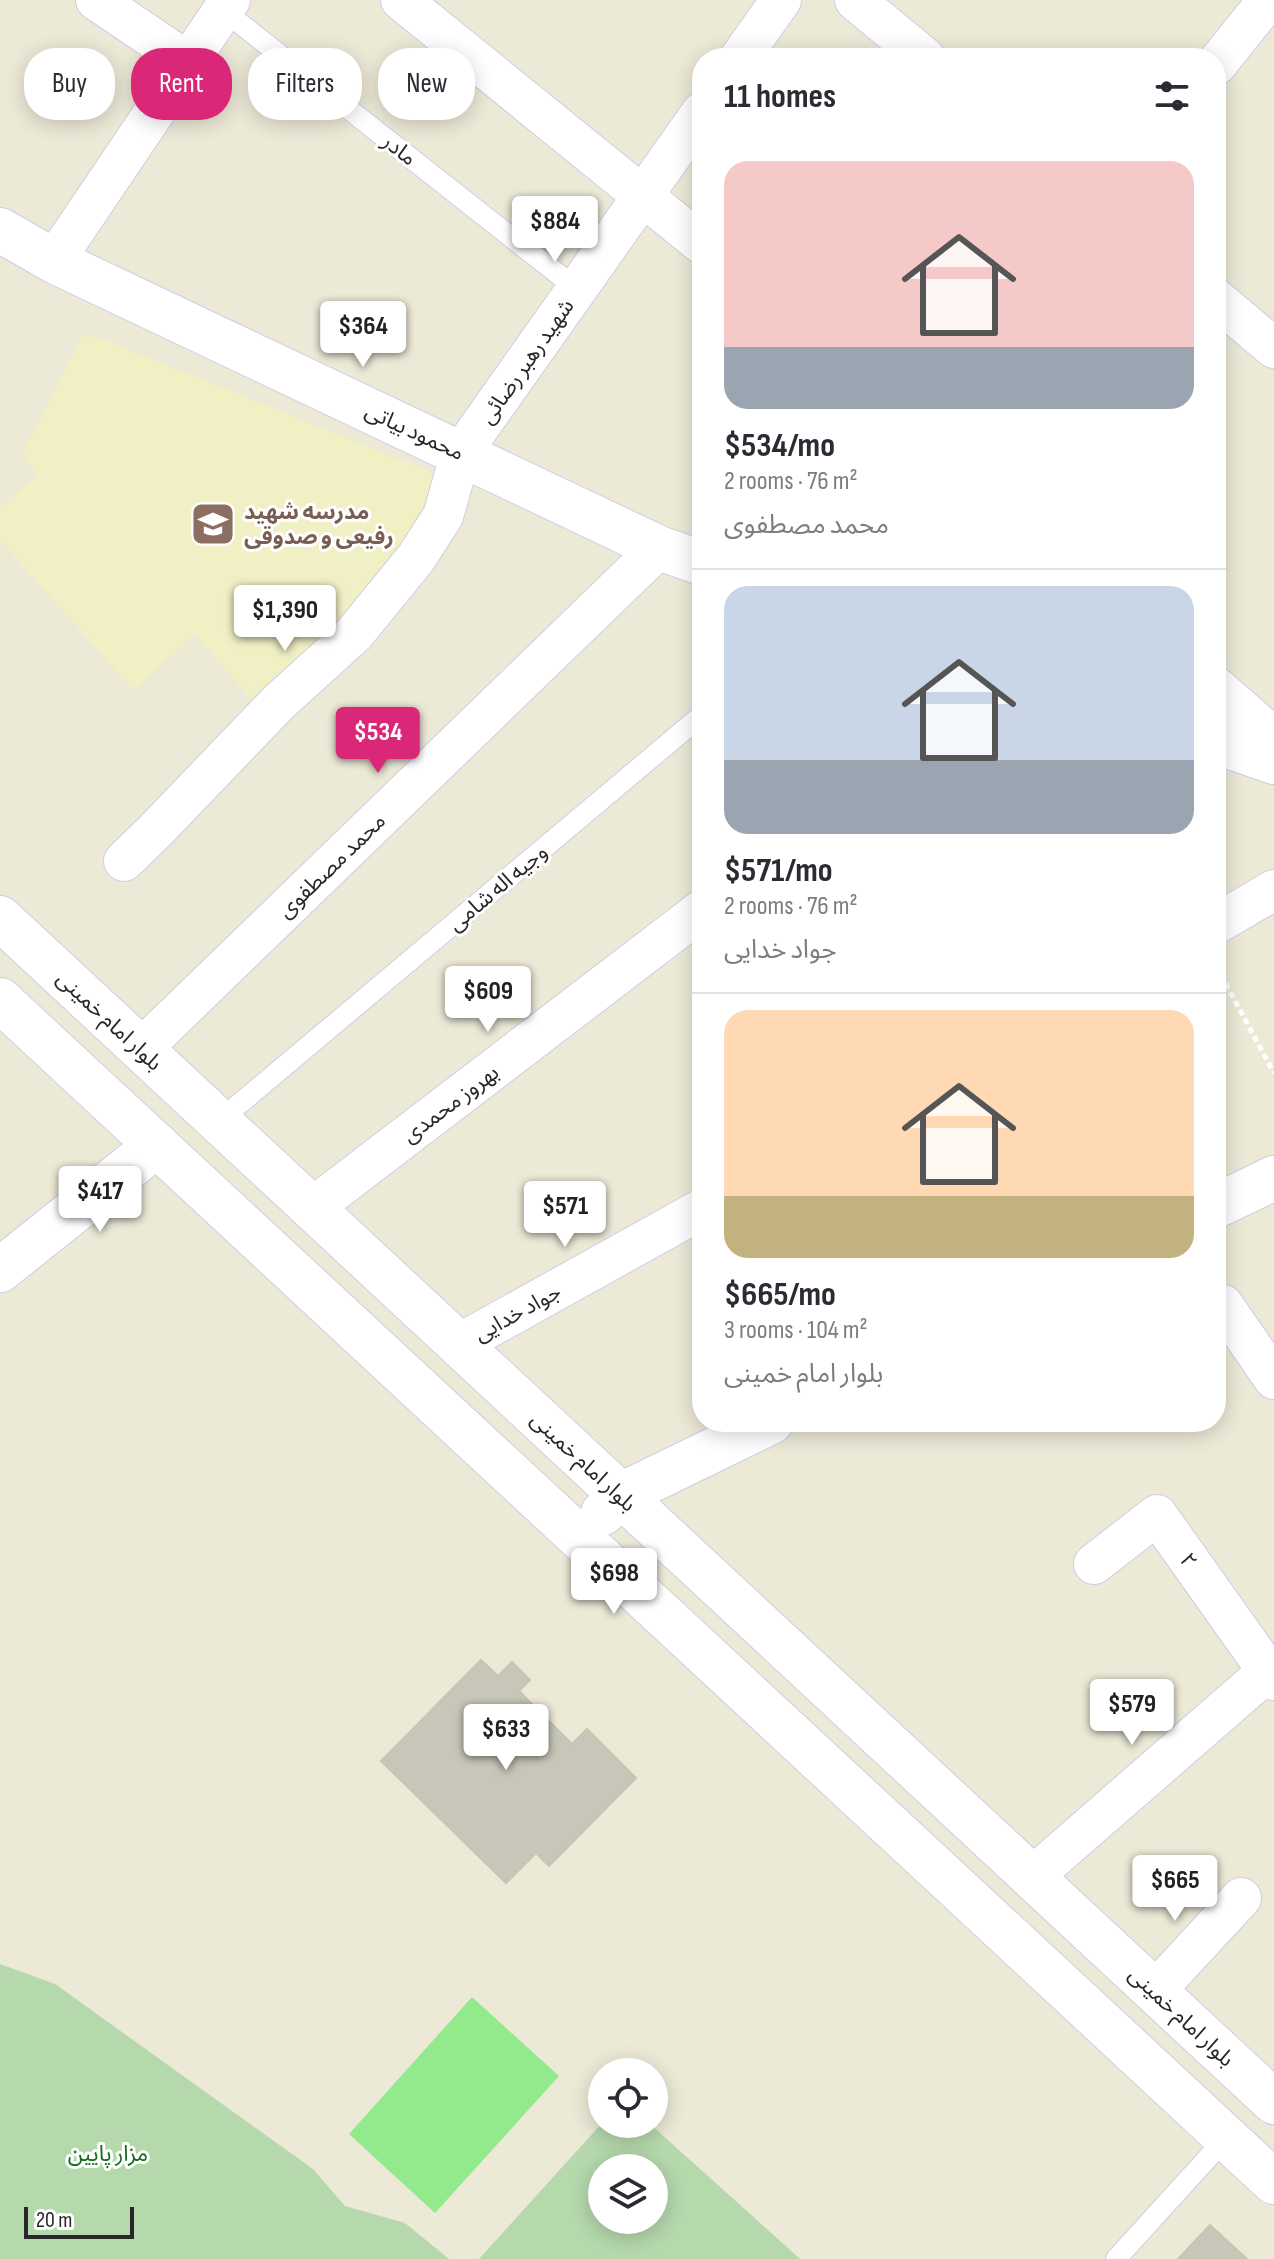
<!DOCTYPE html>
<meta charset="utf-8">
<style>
:root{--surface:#fff;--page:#f2f2f3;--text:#2b2b33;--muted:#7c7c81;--line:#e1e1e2;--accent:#db2777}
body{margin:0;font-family:"Sofia Sans Condensed","Noto Sans Arabic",sans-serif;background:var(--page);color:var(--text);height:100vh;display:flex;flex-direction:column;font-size:30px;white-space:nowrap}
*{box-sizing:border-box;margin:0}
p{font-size:26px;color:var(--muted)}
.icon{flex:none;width:44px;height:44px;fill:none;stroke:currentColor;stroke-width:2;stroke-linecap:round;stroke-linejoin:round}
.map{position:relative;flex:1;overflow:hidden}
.sheet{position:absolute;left:692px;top:48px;width:534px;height:1384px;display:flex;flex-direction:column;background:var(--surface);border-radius:32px;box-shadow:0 4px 20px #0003}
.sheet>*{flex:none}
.guide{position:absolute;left:24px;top:48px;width:548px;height:72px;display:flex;gap:16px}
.controls{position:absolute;left:588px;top:2058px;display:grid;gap:16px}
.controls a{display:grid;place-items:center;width:80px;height:80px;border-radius:50%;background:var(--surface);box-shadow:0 4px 20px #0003;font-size:40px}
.scale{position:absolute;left:24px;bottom:20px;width:110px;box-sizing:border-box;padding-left:8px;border:4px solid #282828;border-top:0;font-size:22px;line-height:28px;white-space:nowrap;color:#282828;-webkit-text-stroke:6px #fff;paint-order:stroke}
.price{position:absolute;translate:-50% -68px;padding:0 18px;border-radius:8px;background:#fff;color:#222;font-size:26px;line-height:52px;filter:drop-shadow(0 2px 4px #0008)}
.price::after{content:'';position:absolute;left:50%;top:48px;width:24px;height:18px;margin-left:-12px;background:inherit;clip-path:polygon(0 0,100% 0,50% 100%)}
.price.current{background:var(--accent);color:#fff}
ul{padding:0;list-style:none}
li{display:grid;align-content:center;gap:16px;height:424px;padding:0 32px}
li+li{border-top:2px solid var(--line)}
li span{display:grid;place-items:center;height:248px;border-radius:24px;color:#555}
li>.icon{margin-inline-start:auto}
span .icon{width:144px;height:144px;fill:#fffc;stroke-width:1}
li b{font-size:34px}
h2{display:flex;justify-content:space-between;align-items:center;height:96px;padding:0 32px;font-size:34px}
.chip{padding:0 28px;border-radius:32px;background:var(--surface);box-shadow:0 4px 20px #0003;font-size:28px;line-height:72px}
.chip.current{background:var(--accent);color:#fff}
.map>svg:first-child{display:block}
</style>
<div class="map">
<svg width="1274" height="2259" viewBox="0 0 1274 2259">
<rect width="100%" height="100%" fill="#ece9d7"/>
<path fill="#f1efc4" d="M85,332L453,481L394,576L261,711L195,634L133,690L0,540V508L39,474L21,455Z"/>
<path fill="#92ea8d" d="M472,1997L559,2076L435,2213L349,2134Z"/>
<path fill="#b5d8ad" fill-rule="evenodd" d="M0,1964L55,1984L313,2169L345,2206L405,2223L449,2259H0Z
M602,2123L650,2124L800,2259H479ZM602,2168H654V2220H602Z"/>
<path fill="#c7c6b8" stroke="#c8c6b1" stroke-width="2" d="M481,1660L498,1676L512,1662L530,1680L519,1691L572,1744L587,1729L636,1778L549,1866L536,1853L506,1883L381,1761Z
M1210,2225L1247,2259H1178Z"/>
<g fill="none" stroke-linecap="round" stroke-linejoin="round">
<g stroke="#cfcde3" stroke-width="22">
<path id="service" d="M223,10L577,289
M219,1121L702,715
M1116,2259L1226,2138"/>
</g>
<g stroke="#cfcde3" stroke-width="42">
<path id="minor" d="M96,0L188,62
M401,0L702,244
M855,0L925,58
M740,58L781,0
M1216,65L1268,0
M54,261L230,0
M1216,299L1274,348
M1216,687L1274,738
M124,861L155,831L279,702L354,634L416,558L443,516L461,453L702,112
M1216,924L1274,890
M141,1049L659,548
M312,1208L702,910
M1223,1305L1274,1379
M459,1344L702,1209
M1094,1564L1157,1515L1274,1680
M1032,1877L1274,1666
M1155,1991L1241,1898"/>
</g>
<g stroke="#cfcde3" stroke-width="46">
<path id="tertiary" d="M0,230L54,261L659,548L702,563
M1216,742L1274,762
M0,1270L157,1145"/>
</g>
<g stroke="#cfcde3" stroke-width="46">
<path id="secondary" d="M0,918L1274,2102
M0,1000L1274,2182
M1216,1206L1274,1178
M603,1513L621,1495L771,1422"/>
</g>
<path stroke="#fff" stroke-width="5" stroke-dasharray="6 4" stroke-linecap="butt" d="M1216,966L1274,1073"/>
<use href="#service" stroke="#fff" stroke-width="20"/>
<use href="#minor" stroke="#fff" stroke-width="40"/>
<use href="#tertiary" stroke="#fff" stroke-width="44"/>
<use href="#secondary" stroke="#fff" stroke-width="44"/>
</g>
<defs>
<g id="school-square" transform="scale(2.3)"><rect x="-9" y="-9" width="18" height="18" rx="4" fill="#8d6e63" stroke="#fff"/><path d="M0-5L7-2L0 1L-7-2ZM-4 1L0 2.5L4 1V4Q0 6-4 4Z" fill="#fff"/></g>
</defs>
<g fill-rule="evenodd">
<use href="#school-square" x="213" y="524"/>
</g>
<g text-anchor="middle" stroke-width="6" stroke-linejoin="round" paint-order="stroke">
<g font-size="22" fill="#282828" stroke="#fff">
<text transform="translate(400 149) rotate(38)" y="8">مادر</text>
<text transform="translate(526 361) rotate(-55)" y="8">شهید رهبر رضائی</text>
<text transform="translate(415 431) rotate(25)" y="8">محمود بیاتی</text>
<text transform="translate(331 865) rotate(-44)" y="8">محمد مصطفوی</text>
<text transform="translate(497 887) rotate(-40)" y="8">وجیه اله شامی</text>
<text transform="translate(110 1020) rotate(43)" y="8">بلوار امام خمینی</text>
<text transform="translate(450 1103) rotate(-37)" y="8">بهروز محمدی</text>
<text transform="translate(517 1312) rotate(-29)" y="8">جواد خدایی</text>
<text transform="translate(584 1461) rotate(43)" y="8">بلوار امام خمینی</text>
<text transform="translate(1189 1560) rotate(55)" y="8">۲</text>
<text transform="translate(1182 2016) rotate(43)" y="8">بلوار امام خمینی</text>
</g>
<g font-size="22" font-weight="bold" fill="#785e54" stroke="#fff" text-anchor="start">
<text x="244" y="519">مدرسه شهید<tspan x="244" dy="25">رفیعی و صدوقی</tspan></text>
</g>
<g font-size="22" fill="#116c19" stroke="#fff">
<text x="108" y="2161">مزار پایین</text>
</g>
</g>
</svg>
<div class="controls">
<a><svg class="icon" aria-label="locate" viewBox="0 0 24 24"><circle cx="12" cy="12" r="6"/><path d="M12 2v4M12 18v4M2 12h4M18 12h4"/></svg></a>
<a><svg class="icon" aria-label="layers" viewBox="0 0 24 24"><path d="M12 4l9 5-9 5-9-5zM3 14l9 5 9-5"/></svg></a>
</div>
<div class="scale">20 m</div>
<b class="price" style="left:555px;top:264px">$884</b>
<b class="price" style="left:363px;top:369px">$364</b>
<b class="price" style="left:285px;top:653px">$1,390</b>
<b class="price current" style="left:378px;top:775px">$534</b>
<b class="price" style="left:488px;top:1034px">$609</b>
<b class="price" style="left:100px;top:1234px">$417</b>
<b class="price" style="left:565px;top:1249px">$571</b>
<b class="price" style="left:614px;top:1616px">$698</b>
<b class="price" style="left:1132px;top:1747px">$579</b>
<b class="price" style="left:506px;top:1772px">$633</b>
<b class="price" style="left:1175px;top:1923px">$665</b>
<div class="guide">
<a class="chip">Buy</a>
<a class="chip current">Rent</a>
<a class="chip">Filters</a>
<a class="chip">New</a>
</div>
<section class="sheet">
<h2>11 homes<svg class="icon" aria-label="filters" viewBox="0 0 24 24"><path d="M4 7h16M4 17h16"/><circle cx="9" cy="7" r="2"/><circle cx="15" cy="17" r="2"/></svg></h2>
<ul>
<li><span style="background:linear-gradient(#f6c9c9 75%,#9aa5b1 0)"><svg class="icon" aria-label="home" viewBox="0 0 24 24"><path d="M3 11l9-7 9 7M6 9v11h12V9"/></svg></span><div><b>$534/mo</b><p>2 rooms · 76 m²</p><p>محمد مصطفوی</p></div></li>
<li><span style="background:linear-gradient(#c9d6e8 70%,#9aa5b1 0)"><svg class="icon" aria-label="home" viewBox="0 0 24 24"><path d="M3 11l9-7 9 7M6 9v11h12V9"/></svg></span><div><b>$571/mo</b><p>2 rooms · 76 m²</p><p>جواد خدایی</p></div></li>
<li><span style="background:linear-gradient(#ffd9b3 75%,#c2b280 0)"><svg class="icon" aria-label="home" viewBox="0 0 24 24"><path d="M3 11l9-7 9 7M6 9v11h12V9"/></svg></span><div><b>$665/mo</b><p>3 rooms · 104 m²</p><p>بلوار امام خمینی</p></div></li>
</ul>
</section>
</div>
